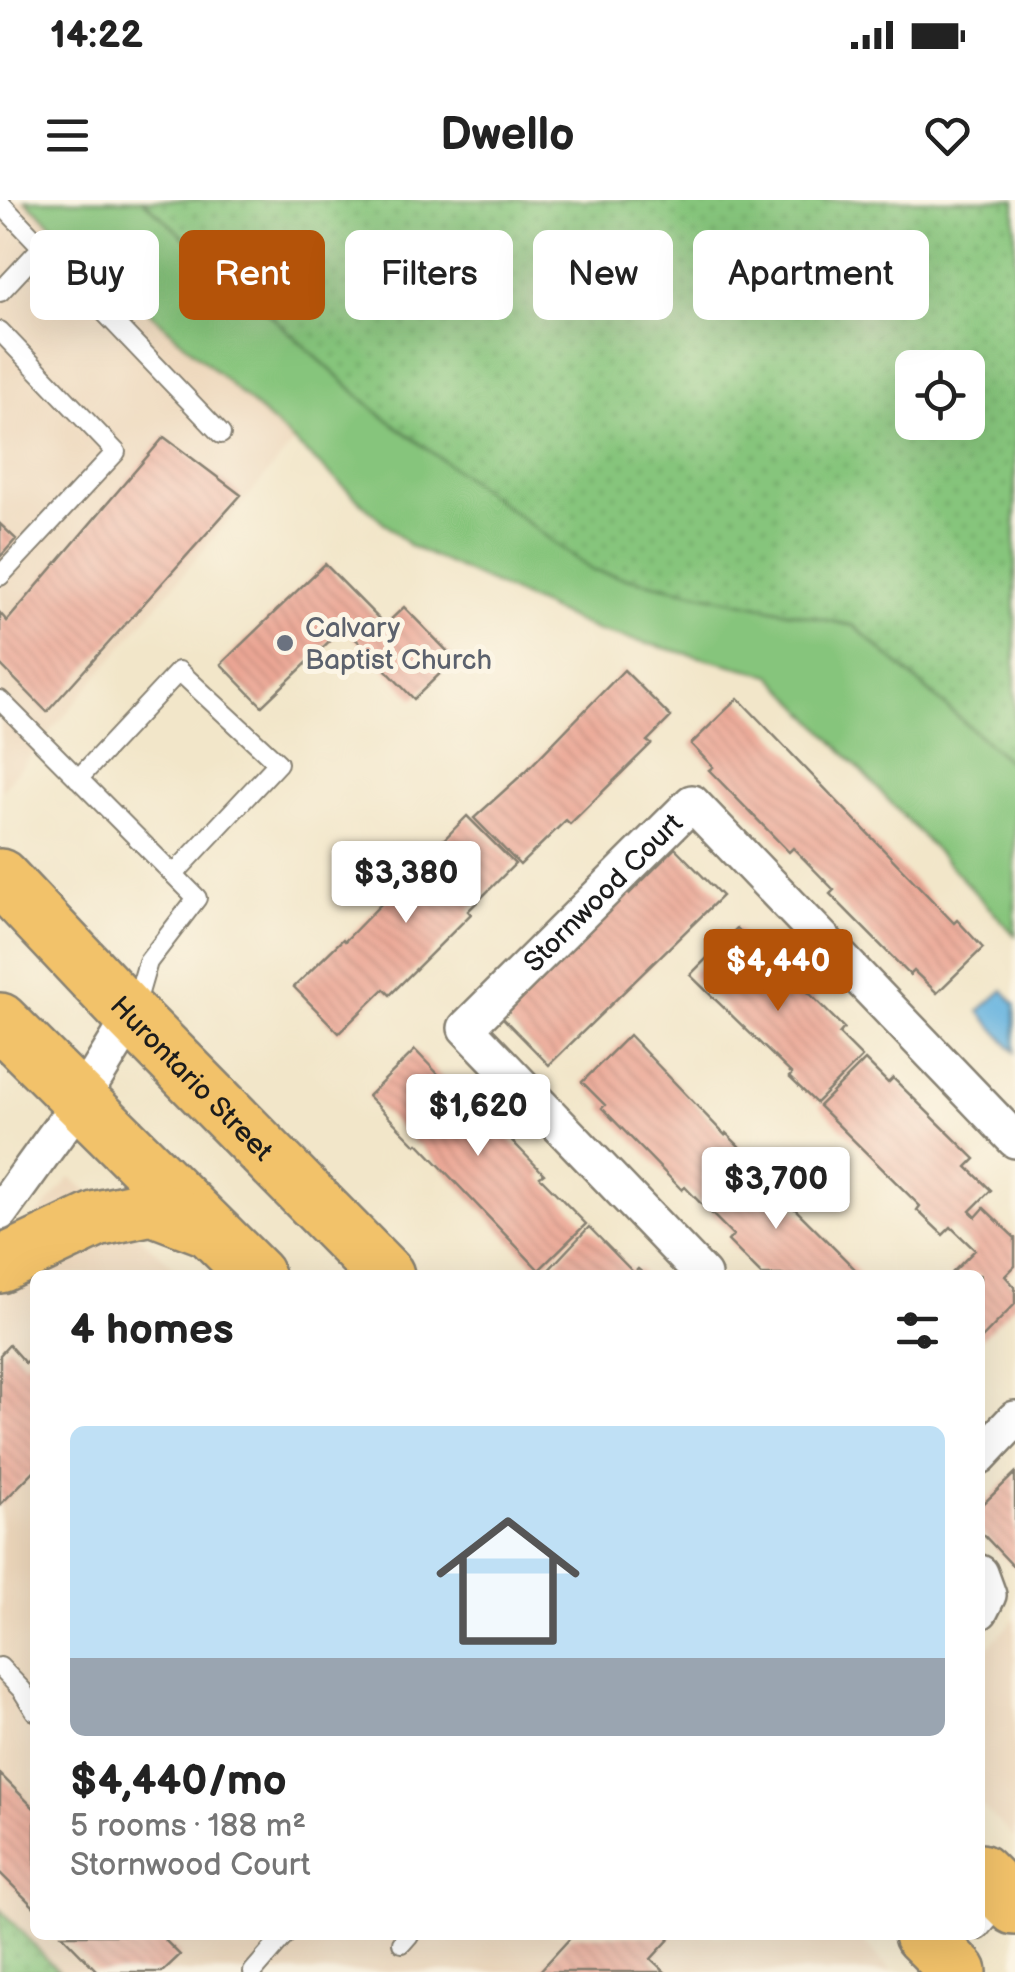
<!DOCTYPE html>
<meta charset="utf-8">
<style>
:root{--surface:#fff;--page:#f2f2f2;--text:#222;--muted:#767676;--accent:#b45309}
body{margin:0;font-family:"Balsamiq Sans",sans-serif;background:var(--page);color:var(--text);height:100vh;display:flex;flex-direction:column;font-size:38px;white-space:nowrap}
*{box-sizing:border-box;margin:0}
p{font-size:32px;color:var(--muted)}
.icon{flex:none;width:55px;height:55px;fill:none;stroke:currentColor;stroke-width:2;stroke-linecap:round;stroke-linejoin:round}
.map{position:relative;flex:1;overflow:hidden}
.sheet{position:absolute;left:30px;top:1070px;width:955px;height:670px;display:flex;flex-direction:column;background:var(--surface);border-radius:15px;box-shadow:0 10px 40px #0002}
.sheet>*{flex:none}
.guide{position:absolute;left:30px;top:30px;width:955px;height:90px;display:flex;gap:20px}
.tools{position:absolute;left:895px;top:150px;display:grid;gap:20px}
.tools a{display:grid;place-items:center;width:90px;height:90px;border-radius:15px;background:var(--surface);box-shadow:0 10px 40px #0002;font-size:50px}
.price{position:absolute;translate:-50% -85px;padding:0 22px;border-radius:10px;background:#fff;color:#222;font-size:32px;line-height:65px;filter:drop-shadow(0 2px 5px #0008)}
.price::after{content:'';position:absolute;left:50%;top:60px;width:30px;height:22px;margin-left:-15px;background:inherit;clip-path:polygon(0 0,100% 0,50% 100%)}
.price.active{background:var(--accent);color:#fff}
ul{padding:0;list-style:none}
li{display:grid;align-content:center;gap:20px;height:530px;padding:0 40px}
li span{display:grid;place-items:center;height:310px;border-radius:15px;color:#555}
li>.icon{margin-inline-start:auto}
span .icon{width:180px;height:180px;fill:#fffc;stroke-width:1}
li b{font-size:42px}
h2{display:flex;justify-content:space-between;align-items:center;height:120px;padding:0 40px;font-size:42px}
.pill{padding:0 35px;border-radius:15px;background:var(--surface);box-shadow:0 10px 40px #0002;font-size:35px;line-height:90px}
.pill.active{background:var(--accent);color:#fff}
.status{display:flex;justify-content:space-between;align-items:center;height:70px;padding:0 50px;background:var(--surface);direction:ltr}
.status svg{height:28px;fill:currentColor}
header{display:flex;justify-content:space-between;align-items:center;height:130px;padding:0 40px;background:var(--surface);font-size:45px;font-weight:600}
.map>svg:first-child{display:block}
</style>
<div class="status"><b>14:22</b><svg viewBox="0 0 49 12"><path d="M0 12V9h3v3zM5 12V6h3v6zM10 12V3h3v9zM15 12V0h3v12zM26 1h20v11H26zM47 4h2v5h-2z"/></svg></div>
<header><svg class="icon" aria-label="menu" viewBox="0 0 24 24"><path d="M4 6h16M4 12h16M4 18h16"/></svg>Dwello<svg class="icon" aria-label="heart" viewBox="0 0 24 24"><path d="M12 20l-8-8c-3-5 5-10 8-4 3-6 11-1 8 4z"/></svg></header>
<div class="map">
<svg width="1015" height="1772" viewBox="0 0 1015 1772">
<defs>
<pattern id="grass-dots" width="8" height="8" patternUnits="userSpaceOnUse" patternTransform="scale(2.5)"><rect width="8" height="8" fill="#86c57c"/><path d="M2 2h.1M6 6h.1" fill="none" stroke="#73a96b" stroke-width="1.8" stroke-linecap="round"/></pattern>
<pattern id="building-back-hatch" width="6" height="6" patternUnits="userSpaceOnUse" patternTransform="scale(2.5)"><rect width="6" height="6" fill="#eba694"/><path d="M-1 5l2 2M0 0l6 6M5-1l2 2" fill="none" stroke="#c98e7f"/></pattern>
</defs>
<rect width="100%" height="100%" fill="#fcf5e5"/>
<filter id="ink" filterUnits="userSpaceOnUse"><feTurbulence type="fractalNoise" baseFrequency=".01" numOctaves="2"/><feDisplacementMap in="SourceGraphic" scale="20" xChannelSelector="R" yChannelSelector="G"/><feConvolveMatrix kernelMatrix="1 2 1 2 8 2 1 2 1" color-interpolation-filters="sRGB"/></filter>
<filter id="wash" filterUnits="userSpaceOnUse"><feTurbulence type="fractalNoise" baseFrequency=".0048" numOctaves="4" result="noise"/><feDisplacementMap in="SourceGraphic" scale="40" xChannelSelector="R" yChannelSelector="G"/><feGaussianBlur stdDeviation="2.25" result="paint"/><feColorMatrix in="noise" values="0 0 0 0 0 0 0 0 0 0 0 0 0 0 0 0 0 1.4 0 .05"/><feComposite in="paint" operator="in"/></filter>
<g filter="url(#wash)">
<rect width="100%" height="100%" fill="#f2e6c9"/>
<path fill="#edd7bb" d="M0,0H25L295,241L0,592Z
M71,977L183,1075H35V1735H858L892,1772H60L0,1706V1058Z
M1015,1418V1639L980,1604V1456Z"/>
<path fill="url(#grass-dots)" stroke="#51704c" stroke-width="2.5" fill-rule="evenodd" d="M143,0H1015V567L854,426L593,371L377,212ZM912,168H968V222H912Z
M0,1709L59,1772H0Z"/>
<path fill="#86c57c" stroke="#51704c" stroke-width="2.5" d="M25,0H143L377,212L593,371L854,426L1015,567V735L771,475L598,431L410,346Z"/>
<path fill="#66b3df" stroke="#41687e" stroke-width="2.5" d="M1003,790L1015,804V852L979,811Z"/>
<g id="blocks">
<path fill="url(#building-back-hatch)" d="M164,237L241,295L47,512L0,464V413L7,421Z
M0,324L16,339L0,357Z
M325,364L385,425L404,407L455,459L414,499L344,427L262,506L221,464Z
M624,470L671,517L647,541L651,544L570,624L566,620L520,665L474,618L526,571Z
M738,498L954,723L957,720L983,748L937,793L914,771L910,775L830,694L834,690L793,648L789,652L709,570L713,567L691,544Z
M467,616L515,664L468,711L471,714L390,795L384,789L339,833L294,787L343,739L345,741Z
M675,648L722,696L549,865L502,817L547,773L544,769L624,689L629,694Z
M737,728L760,752L764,748L844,828L839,834L862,857L816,903L789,877L792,874L690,775Z
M629,835L725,935L726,933L755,962L707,1010L685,987L682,990L602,908L605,905L582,882Z
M415,850L460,897L465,892L544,974L540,977L586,1024L539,1070L418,943L416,945L368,896Z
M865,860L888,883L893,878L975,959L967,967L991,990L970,1011L976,1017L984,1008L1015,1038V1066L1005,1076L1015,1087V1104L980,1140V1075H950L975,1050L951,1027L943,1035L917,1010L920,1006L819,906Z
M758,964L785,991L781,995L861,1075H762L728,1041L733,1035L711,1013Z
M589,1027L634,1073L638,1069L645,1075H544Z
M9,1145L25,1163L35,1151V1270L0,1305V1155Z
M1015,1273V1368L980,1331V1307Z
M0,1574L35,1609V1708L0,1673Z
M62,1735H160L180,1755L162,1772H98Z
M573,1735H673L651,1759L665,1772H539Z"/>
</g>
</g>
<g filter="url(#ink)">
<use href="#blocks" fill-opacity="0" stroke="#878172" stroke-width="2.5"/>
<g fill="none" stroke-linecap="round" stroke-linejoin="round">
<g stroke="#878172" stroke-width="22">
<path id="lane" d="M0,3L42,47
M0,92L42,47L221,234
M0,131L116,252L0,376
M0,500L197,698L148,762L134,810
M78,579L179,471L278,563L174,674
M0,1467L22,1490L35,1511
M980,1730L1002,1704
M402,1743L409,1735
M253,1772L285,1735"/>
</g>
<g stroke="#878172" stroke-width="40">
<g id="street">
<path d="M0,1012L81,900L132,817"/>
<path id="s1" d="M703,1075L466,828L692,603L1015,940"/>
<path d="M980,1256L1015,1219"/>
<path d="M980,1373L988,1395L980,1411"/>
</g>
</g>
<g stroke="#878172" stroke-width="60">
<g id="primary">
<path id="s2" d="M0,677L132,817L386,1075"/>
<path d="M0,821L256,1075"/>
<path d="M0,1065L97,1019L152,1007L207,1028"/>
<path d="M980,1672L1015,1707"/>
<path d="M922,1735L959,1772"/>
</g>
</g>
<use href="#lane" stroke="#fff" stroke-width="18"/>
<use href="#street" stroke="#fff" stroke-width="35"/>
<use href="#primary" stroke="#f2c26a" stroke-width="55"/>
</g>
</g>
<circle fill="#6b7280" stroke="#fcf5e5" stroke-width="4" cx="285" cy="443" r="10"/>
<g text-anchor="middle" stroke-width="10" stroke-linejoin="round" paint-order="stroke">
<g font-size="28" fill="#5b616d" stroke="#fcf5e5" text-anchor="start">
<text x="305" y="437">Calvary<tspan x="305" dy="32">Baptist Church</tspan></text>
</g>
<g font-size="28" fill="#1c1c1c" stroke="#fcf5e5">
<text dy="10" stroke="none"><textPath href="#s1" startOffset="535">Stornwood Court</textPath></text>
<text dy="10" stroke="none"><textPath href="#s2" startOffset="278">Hurontario Street</textPath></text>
</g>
</g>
</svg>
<div class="tools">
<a><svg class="icon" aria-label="locate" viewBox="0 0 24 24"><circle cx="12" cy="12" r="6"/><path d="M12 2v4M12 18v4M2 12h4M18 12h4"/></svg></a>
</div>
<b class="price" style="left:406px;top:726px">$3,380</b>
<b class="price active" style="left:778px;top:814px">$4,440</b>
<b class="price" style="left:478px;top:959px">$1,620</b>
<b class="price" style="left:776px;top:1032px">$3,700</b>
<div class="guide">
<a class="pill">Buy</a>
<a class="pill active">Rent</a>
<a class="pill">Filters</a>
<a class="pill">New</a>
<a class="pill">Apartment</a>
</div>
<section class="sheet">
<h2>4 homes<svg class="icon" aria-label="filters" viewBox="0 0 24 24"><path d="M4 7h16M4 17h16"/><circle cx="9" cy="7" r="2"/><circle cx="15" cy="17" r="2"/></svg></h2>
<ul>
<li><span style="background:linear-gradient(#bfe0f5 75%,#9aa5b1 0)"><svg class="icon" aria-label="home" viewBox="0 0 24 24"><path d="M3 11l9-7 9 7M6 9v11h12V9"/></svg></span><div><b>$4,440/mo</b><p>5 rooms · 188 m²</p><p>Stornwood Court</p></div></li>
</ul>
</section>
</div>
